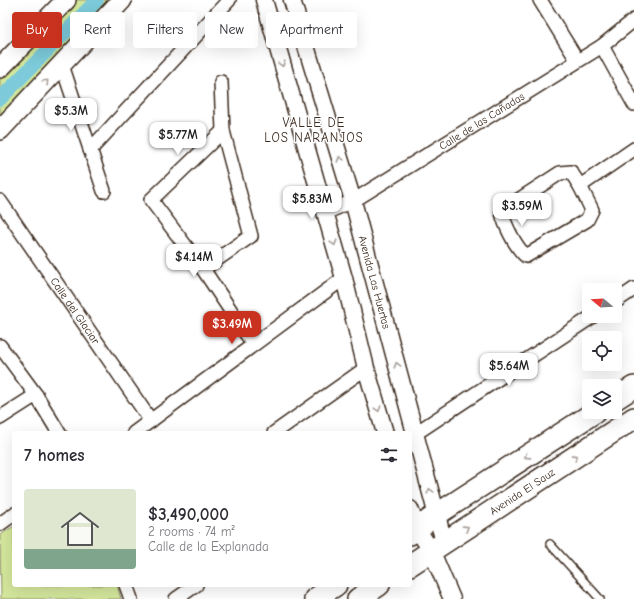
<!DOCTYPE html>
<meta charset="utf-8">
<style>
:root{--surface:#fff;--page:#f7f7f7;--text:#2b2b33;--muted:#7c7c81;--line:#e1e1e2;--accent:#c8321e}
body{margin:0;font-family:"Comic Neue",sans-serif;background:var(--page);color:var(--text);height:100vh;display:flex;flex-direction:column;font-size:15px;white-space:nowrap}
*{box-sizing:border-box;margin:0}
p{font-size:13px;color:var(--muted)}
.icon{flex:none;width:22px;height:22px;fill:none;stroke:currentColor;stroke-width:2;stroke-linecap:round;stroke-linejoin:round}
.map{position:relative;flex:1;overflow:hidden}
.side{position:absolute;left:12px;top:431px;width:400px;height:156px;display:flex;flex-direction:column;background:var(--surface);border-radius:4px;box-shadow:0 4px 16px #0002}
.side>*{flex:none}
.top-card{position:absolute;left:12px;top:12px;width:400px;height:36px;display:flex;gap:8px}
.needle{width:26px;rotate:288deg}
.controls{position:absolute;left:582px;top:283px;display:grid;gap:8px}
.controls a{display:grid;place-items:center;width:40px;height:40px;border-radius:4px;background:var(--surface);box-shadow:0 4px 16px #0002;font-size:20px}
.price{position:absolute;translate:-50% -34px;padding:0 9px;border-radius:8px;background:#fff;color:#222;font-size:13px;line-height:26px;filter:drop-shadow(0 1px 2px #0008)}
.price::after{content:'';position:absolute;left:50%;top:24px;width:12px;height:9px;margin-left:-6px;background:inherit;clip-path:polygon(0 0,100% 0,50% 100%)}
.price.active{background:var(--accent);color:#fff}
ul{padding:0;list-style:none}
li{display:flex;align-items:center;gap:12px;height:100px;padding:0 12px}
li+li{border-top:1px solid var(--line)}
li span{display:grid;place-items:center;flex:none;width:112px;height:80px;border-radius:4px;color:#555}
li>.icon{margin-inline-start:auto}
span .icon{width:48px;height:48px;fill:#fffc;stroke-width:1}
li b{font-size:17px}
h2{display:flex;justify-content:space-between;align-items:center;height:48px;padding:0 12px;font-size:17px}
.tag{padding:0 14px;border-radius:4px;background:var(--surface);box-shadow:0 4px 16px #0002;font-size:14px;line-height:36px}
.tag.active{background:var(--accent);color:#fff}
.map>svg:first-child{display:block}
</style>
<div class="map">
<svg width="634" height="599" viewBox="0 0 634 599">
<rect width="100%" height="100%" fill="#fff"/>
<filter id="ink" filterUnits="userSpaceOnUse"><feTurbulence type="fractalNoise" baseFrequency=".025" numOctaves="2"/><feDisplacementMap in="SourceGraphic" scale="8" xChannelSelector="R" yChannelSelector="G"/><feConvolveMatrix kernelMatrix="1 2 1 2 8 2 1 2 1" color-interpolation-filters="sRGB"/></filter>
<g filter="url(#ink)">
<path fill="#d4e79c" stroke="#88885d" d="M63,0H111L0,121V65Z
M14,526V585H117L121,599H1L0,535Z"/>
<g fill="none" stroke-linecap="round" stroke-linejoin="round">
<path stroke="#7ccada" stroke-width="14" d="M0,99L97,0"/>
<g stroke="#3b2a1e" stroke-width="10">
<path id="service" d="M550,544L600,599"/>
</g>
<g stroke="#3b2a1e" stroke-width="16">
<g id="minor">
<path d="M540,0L577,60"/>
<path d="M602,46L634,104"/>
<path d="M62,65L104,191"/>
<path d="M223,131L151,200L203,269L253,344"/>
<path d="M90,150L229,0"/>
<path d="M571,172L580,186L592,210L587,220L526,256C516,248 504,224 502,212L506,208L560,173Z"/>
<path d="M580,186L634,149"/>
<path id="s1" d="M0,201L151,421"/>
<path id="s2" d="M325,213L353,201L602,46L634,20"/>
<path d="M203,269L251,236L223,131L221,82"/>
<path d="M615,302L634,289"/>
<path d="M0,346L36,395L59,433"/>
<path d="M0,418L36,395"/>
<path d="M134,433L344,278"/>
<path d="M274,433L366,368"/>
<path d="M410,437L593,316"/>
<path d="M0,524L14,514"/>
<path d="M126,585L131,599"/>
<path d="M176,599L196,585"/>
</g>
</g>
<g stroke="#3b2a1e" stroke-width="19">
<g id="tertiary">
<path d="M264,0L344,278L366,368L385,433"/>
<path id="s3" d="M292,0L353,201L444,542"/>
<path d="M410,509L417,529L431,550L452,599"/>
</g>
</g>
<g stroke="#3b2a1e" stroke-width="22">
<path id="secondary" d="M0,68L66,0
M0,130L122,0"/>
</g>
<g stroke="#3b2a1e" stroke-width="24">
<g id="primary">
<path d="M615,399L634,387"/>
<path d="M410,534L436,515L595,412"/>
<path id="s4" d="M410,565L634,418"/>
<path d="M315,599L336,585"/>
<path d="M358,599L379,585"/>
</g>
</g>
<use href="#service" stroke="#fff" stroke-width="7"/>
<use href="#minor" stroke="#fff" stroke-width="13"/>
<use href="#tertiary" stroke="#fff" stroke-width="16"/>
<use href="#secondary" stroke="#fff" stroke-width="19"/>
<use href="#primary" stroke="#fff" stroke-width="21"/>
</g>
<defs><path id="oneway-chevron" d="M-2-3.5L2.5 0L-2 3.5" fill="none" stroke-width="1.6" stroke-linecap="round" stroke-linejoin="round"/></defs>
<g stroke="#a79f9a">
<use href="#oneway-chevron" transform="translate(282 64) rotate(74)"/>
<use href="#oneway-chevron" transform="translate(46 82) rotate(-46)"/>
<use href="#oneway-chevron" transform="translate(340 159) rotate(-107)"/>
<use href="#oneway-chevron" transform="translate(334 243) rotate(74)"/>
<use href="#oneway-chevron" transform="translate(397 365) rotate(-105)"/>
<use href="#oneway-chevron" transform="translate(378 409) rotate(73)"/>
<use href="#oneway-chevron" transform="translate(527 456) rotate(147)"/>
<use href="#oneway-chevron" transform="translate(575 457) rotate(-33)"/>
<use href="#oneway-chevron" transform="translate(430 491) rotate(-105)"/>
<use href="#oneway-chevron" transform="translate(466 528) rotate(-33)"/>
</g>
</g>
<g text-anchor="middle" stroke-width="3" stroke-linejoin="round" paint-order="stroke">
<g font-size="11" fill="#3b2a1e" stroke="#fff">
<text dy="4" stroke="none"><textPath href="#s2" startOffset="182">Calle de las Cañadas</textPath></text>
<text dy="4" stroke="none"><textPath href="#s3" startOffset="294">Avenida Las Huertas</textPath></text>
<text dy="4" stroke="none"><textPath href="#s1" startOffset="133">Calle del Glaciar</textPath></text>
<text dy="4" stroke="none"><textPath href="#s4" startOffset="134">Avenida El Sauz</textPath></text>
</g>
<g font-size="13" letter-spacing="1" fill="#3b2a1e" stroke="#fff">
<text x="314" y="127">VALLE DE<tspan x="314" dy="15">LOS NARANJOS</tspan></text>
</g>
</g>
</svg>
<div class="controls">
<a><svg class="needle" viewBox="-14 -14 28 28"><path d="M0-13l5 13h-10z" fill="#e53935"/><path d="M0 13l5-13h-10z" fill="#7c7c81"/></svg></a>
<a><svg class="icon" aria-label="locate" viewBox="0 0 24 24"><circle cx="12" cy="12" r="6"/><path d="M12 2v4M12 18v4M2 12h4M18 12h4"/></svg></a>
<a><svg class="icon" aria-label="layers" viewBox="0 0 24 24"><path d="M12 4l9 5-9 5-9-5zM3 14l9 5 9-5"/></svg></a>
</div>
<b class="price" style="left:71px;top:132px">$5.3M</b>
<b class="price" style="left:178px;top:156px">$5.77M</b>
<b class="price" style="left:312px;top:220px">$5.83M</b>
<b class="price" style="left:522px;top:227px">$3.59M</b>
<b class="price" style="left:194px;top:278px">$4.14M</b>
<b class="price active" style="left:232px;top:345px">$3.49M</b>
<b class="price" style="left:509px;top:387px">$5.64M</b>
<div class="top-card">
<a class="tag active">Buy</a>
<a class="tag">Rent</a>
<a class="tag">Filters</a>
<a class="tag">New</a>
<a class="tag">Apartment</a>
</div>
<section class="side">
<h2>7 homes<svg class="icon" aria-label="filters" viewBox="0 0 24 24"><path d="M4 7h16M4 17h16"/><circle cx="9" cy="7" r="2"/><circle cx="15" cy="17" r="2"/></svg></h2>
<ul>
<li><span style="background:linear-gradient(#dfe7d0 75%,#7fa58c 0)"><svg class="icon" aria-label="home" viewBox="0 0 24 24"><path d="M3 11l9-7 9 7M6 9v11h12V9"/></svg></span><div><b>$3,490,000</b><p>2 rooms · 74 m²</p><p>Calle de la Explanada</p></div></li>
</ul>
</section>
</div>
